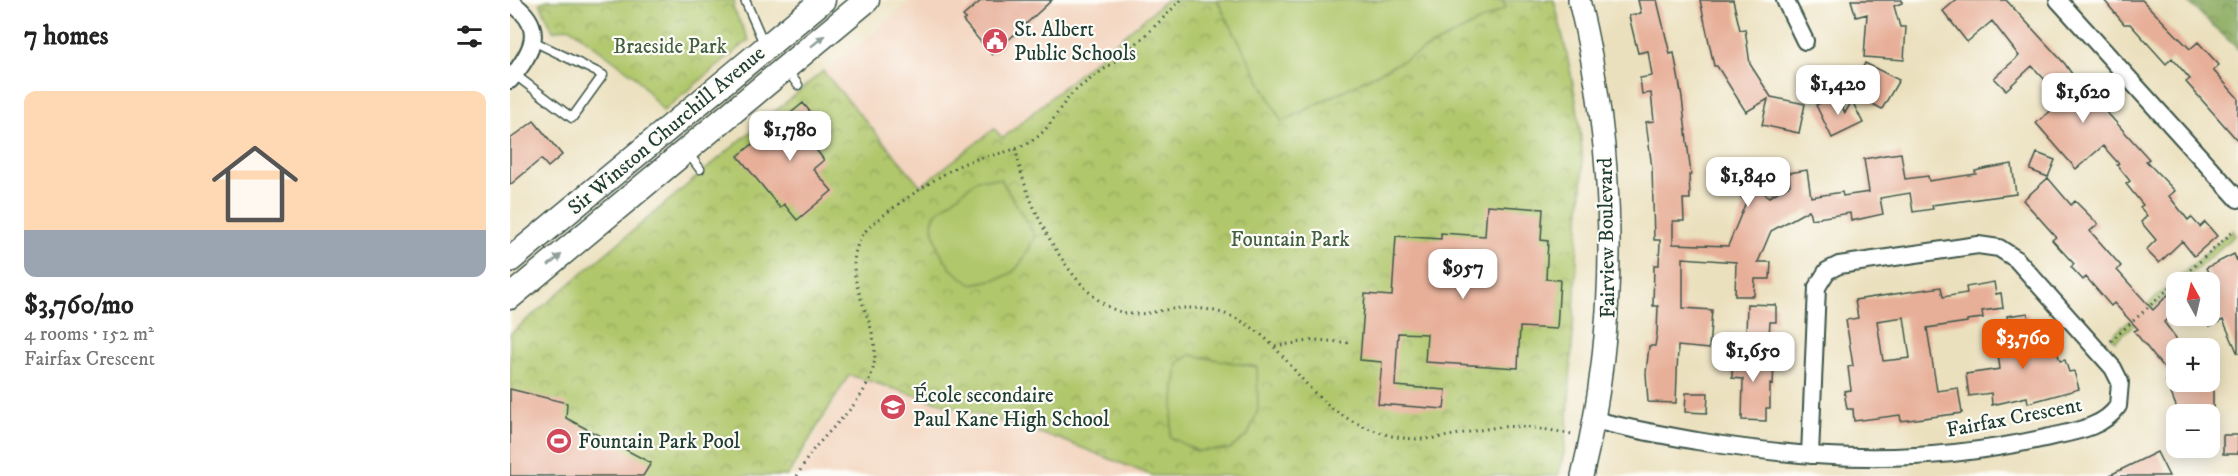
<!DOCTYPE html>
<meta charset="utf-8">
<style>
:root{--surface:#fff;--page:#f2f2f2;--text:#222;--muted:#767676;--line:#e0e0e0;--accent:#ea580c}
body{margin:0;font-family:"IM FELL DW Pica",serif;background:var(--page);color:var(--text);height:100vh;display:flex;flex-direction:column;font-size:22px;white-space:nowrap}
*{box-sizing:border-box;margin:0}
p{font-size:20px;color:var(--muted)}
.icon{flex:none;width:33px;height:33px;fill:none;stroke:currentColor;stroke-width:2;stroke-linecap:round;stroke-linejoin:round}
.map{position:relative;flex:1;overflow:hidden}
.sheet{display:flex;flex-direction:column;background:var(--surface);width:510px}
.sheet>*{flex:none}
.needle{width:39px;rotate:352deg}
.controls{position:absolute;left:1656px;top:272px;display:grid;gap:12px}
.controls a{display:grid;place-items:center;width:54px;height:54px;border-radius:12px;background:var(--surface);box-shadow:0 3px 15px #0003;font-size:30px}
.price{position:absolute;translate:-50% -51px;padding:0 14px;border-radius:12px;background:#fff;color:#222;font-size:20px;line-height:39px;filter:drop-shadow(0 2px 3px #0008)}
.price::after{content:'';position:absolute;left:50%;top:36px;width:18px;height:14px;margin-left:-9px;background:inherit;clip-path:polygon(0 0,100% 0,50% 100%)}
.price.active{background:var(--accent);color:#fff}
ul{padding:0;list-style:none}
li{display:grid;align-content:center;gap:12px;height:318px;padding:0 24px}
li+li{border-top:2px solid var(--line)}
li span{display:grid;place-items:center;height:186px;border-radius:12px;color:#555}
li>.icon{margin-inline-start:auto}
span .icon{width:108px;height:108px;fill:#fffc;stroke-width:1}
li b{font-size:26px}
h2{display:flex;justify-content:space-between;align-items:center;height:72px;padding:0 24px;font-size:26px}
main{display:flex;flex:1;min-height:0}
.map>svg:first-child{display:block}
</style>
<main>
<section class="sheet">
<h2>7 homes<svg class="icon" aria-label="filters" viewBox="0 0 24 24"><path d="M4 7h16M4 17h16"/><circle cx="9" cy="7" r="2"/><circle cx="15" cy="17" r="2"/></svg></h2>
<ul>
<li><span style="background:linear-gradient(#ffd9b3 75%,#9aa5b1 0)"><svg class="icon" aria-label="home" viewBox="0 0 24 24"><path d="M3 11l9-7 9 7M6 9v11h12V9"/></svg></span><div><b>$3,760/mo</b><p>4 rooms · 152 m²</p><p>Fairfax Crescent</p></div></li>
</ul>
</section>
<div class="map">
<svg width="1728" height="476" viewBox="0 0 1728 476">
<defs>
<pattern id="grass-dots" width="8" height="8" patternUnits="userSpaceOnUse" patternTransform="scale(1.5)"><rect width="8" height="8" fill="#b0c76c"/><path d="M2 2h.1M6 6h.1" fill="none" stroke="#8fa35a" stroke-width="1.8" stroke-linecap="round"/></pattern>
<pattern id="forest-crowns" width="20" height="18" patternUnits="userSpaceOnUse" patternTransform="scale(1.5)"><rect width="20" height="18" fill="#8cac60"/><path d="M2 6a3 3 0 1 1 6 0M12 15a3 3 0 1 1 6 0" fill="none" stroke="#728d50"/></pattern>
<pattern id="park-crowns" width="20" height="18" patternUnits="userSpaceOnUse" patternTransform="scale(1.5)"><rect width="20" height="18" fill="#b0c76c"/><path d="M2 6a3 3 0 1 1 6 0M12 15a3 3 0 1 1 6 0" fill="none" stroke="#8fa35a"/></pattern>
</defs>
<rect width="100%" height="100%" fill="#fdfcf7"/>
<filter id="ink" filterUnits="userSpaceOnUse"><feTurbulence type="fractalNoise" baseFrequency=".0167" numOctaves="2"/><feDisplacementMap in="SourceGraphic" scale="12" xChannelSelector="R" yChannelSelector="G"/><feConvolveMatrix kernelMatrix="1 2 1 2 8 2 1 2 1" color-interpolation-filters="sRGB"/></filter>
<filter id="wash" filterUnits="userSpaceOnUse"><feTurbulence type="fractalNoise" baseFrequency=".008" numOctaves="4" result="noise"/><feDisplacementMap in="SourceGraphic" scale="24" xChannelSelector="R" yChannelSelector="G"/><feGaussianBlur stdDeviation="1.35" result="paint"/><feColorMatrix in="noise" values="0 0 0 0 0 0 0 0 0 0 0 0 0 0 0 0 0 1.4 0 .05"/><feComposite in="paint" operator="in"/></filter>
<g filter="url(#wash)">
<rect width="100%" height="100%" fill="#ebe0bd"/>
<path fill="#f3d4be" d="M402,0H656L493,138L484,129L411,186L395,168L167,195Z
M339,375L552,440L643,476H285Z"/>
<path fill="url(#grass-dots)" stroke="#688250" stroke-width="1.5" d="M1722,230L1725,235L1672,282H1666V287L1605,341L1601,337Z"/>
<path fill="url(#forest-crowns)" stroke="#56744a" stroke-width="1.5" d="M1676,0H1728V49Z"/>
<path fill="url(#park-crowns)" stroke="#688250" stroke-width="1.5" d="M38,0H225L223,8L239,40L153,111L125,76L59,27L43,31L30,3Z
M656,0H1044C1059,60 1080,146 1070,206L1058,417L1054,452L1048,476H643L552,440L339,375L277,476H0V334L313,71L411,186L484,129L493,138Z"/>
<path fill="#b0c76c" stroke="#688250" stroke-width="1.5" d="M707,0H992L996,8L772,122Z
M468,179H491L525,236C505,277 505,276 461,284L441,269L428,248L422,223L425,214Z
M680,355L747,367L748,410L738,435L720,449L687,451L660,437L668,363Z"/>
<g id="blocks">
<path fill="#e7af98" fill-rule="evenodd" d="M472,0H542L482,55L453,21L456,19L453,16Z
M1128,0H1147L1160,54L1164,53L1172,98L1181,175H1179L1180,199H1173L1174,221H1163V244L1218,246L1236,202L1227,193L1238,179L1259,197L1280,185L1279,173L1297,170L1301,197L1332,192L1333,196L1359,192L1354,159L1375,155L1391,153L1395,179L1418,176L1419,181L1466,174L1465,171L1478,168L1502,164L1506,194L1422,205L1423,209L1403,212L1400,193L1370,198L1373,214L1341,221L1340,213L1301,219L1299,210L1261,231L1248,262H1261L1260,279H1245L1244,296H1225L1226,262L1173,258V308L1202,310L1199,349L1168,346L1166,403L1138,402L1136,373L1139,346H1145L1147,333L1148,306H1143L1144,265H1149L1150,240H1144L1142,168L1136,122L1144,121L1141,93L1132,94L1130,78L1142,76L1138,51L1128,53L1119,16L1131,13Z
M1190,0H1223L1230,30L1235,29L1240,64L1261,97L1295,104L1289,133L1252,125L1258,99L1236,112L1207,66H1204Z
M1341,0H1392V3L1384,6L1390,27H1396L1394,60L1354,57L1357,14L1346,17Z
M1446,0H1496L1555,64L1564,77L1561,80L1579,102L1584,98L1639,159L1636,161L1665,191L1659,196L1678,220L1681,217L1690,227L1695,222L1707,236L1684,256L1672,241L1649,263L1636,250L1646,240L1631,222L1637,216L1630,207L1633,205L1616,184L1620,181L1607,165L1609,164L1593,146L1566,169L1526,123L1554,100L1522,66L1496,90L1484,78L1509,56L1482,21L1457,42L1433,11Z
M1594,0H1632L1680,49L1688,42L1709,65L1703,70L1728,98V141L1676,82L1680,79L1662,58L1656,64L1620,24H1614Z
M1355,63L1389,80L1372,109L1345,95L1352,82L1347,79Z
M1326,95L1335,113L1342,101L1353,123L1322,138L1306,105Z
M293,103L319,135L304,147L314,160L303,169L322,191L287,220L274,204L270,208L228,156Z
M24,121L52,155L38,167L31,159L0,185V139Z
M1527,153L1545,160L1538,177L1520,170Z
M1538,178L1561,205L1565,201L1588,224L1580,231L1611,266L1607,270L1643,310L1666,287V310L1654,322L1666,338V381H1703V414H1666V406L1656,381H1664L1624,331L1628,329L1604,303L1601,306L1576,277L1573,280L1561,267L1564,264L1542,240L1546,237L1513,200Z
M977,205L1033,209L1031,240L1038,241L1036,279L1050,280L1047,329L1010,327L1008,368L915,362L917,334L888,333L885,386L936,390L934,409L868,404L872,362L850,360L855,294L882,296L886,236L931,239V233L975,236Z
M1724,254L1728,263V354L1713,320L1700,326V305L1705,303L1700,288L1704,285L1696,268Z
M1484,282L1486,294L1491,293L1493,308L1472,311L1473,318L1457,320V322L1417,328L1427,391L1448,388L1452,413L1391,421L1390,415L1344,421L1343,409H1337L1334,391L1341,390L1338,367L1343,366L1336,320L1348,318L1345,300L1431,287L1433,297L1457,293L1456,287ZM1394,317L1400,358L1373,361L1367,321Z
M1237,304L1266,305V322H1260L1259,336L1236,335Z
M1518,313L1523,351L1545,345L1550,361L1555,360L1559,372L1564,371L1569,389L1518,403L1517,397L1482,405L1481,393L1459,396L1456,374L1490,369L1487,346L1501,344L1497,316Z
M1223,347L1246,348L1245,361L1264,362L1263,385L1260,384V408H1256V421L1232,420L1233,379L1222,378Z
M0,389L57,403L56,418L141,463L133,476H0Z
M1176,393H1198L1197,413L1175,412Z
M1713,435H1728V454H1713Z
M1647,452L1659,476H1598Z"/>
</g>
</g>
<g filter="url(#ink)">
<use href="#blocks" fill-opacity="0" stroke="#3e5549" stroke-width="1.5"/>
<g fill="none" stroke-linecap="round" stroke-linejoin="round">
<g stroke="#3e5549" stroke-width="11">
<path id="service" d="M235,0L255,46
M276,69L288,85
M4,74L62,118L93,75L23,41
M178,153L190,169"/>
</g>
<g stroke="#3e5549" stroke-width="20">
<path id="minor" d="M1275,0L1295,41
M1548,0L1728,199
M0,2C38,27 22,52 0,80
M1085,420C1118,429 1153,435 1187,441C1308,461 1414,465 1535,438C1560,432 1593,429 1608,406L1610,382L1603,368L1506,259L1489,248L1468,245L1329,265L1317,271L1307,287L1300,455"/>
</g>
<g stroke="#3e5549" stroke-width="24">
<path id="tertiary" d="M1069,0C1107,156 1110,320 1072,476"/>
</g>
<g stroke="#3e5549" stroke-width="27">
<path id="secondary" d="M0,260L313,0
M0,297L357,0"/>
</g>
<path stroke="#3e5549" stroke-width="3" stroke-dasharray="1.5 4.5" stroke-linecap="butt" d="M506,149C512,197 563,303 615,313C629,316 642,312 655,310C684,305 713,309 738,325C768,344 785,375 811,399C831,418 856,429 882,436C921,445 952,431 990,427C1014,425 1038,430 1062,434
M1667,282L1725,230
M1601,341L1666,282
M765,346L806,340L841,343
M287,476C294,464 300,452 310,442C330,419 358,397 364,364C372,319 324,277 354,233C363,219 438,169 455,163C478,154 502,154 523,140C542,128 548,107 564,92C580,78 599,67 615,53C635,37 653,18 671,0"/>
<use href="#service" stroke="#fff" stroke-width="8"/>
<use href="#minor" stroke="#fff" stroke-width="16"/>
<use href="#tertiary" stroke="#fff" stroke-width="21"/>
<use href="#secondary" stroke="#fff" stroke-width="24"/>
</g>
<defs><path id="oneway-solid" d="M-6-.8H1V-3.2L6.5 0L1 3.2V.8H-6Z" transform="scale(1.5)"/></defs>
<g fill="#8f9e9a">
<use href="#oneway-solid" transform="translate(308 41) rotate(-39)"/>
<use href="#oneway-solid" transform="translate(45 260) rotate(-40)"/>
</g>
</g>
<defs>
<g id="civic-disc" transform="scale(1.35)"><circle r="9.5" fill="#d1495b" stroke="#fdfcf7"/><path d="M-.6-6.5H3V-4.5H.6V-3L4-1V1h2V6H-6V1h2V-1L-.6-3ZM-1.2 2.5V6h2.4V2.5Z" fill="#fff"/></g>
<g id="school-disc" transform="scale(1.35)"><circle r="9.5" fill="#d1495b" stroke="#fdfcf7"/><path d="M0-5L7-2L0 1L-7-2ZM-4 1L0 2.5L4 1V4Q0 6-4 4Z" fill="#fff"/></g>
<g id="stadium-disc" transform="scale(1.35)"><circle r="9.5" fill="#d1495b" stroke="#fdfcf7"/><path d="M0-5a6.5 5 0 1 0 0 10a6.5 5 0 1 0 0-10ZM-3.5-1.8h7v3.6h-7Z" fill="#fff"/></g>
</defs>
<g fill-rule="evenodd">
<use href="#civic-disc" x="485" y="41"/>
<use href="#school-disc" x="383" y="407"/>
<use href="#stadium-disc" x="49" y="441"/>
</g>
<g text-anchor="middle" stroke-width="4.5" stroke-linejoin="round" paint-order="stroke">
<g font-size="21" fill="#1f3d34" stroke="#fdfcf7" text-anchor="start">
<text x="504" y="36">St. Albert<tspan x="504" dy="24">Public Schools</tspan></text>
<text x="403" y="402">École secondaire<tspan x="403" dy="24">Paul Kane High School</tspan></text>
<text x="68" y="448">Fountain Park Pool</text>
</g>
<g font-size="21" fill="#436042" stroke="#fdfcf7">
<text x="160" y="53">Braeside Park</text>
<text x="780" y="246">Fountain Park</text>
</g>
<g font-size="21" fill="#1f3d34" stroke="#fdfcf7">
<text transform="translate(156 130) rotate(-40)" y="7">Sir Winston Churchill Avenue</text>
<text transform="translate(1096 238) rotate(-91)" y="7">Fairview Boulevard</text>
<text transform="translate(1504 417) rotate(-11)" y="7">Fairfax Crescent</text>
</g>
</g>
</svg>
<div class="controls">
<a><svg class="needle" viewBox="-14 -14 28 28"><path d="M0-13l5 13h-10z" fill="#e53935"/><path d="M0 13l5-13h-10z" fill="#767676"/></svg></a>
<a>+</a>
<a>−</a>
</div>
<b class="price" style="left:1328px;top:116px">$1,420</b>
<b class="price" style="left:1573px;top:124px">$1,620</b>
<b class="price" style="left:280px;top:162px">$1,780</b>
<b class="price" style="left:1238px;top:208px">$1,840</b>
<b class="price" style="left:953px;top:300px">$957</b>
<b class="price active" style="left:1513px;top:370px">$3,760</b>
<b class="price" style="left:1243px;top:383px">$1,650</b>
</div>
</main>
